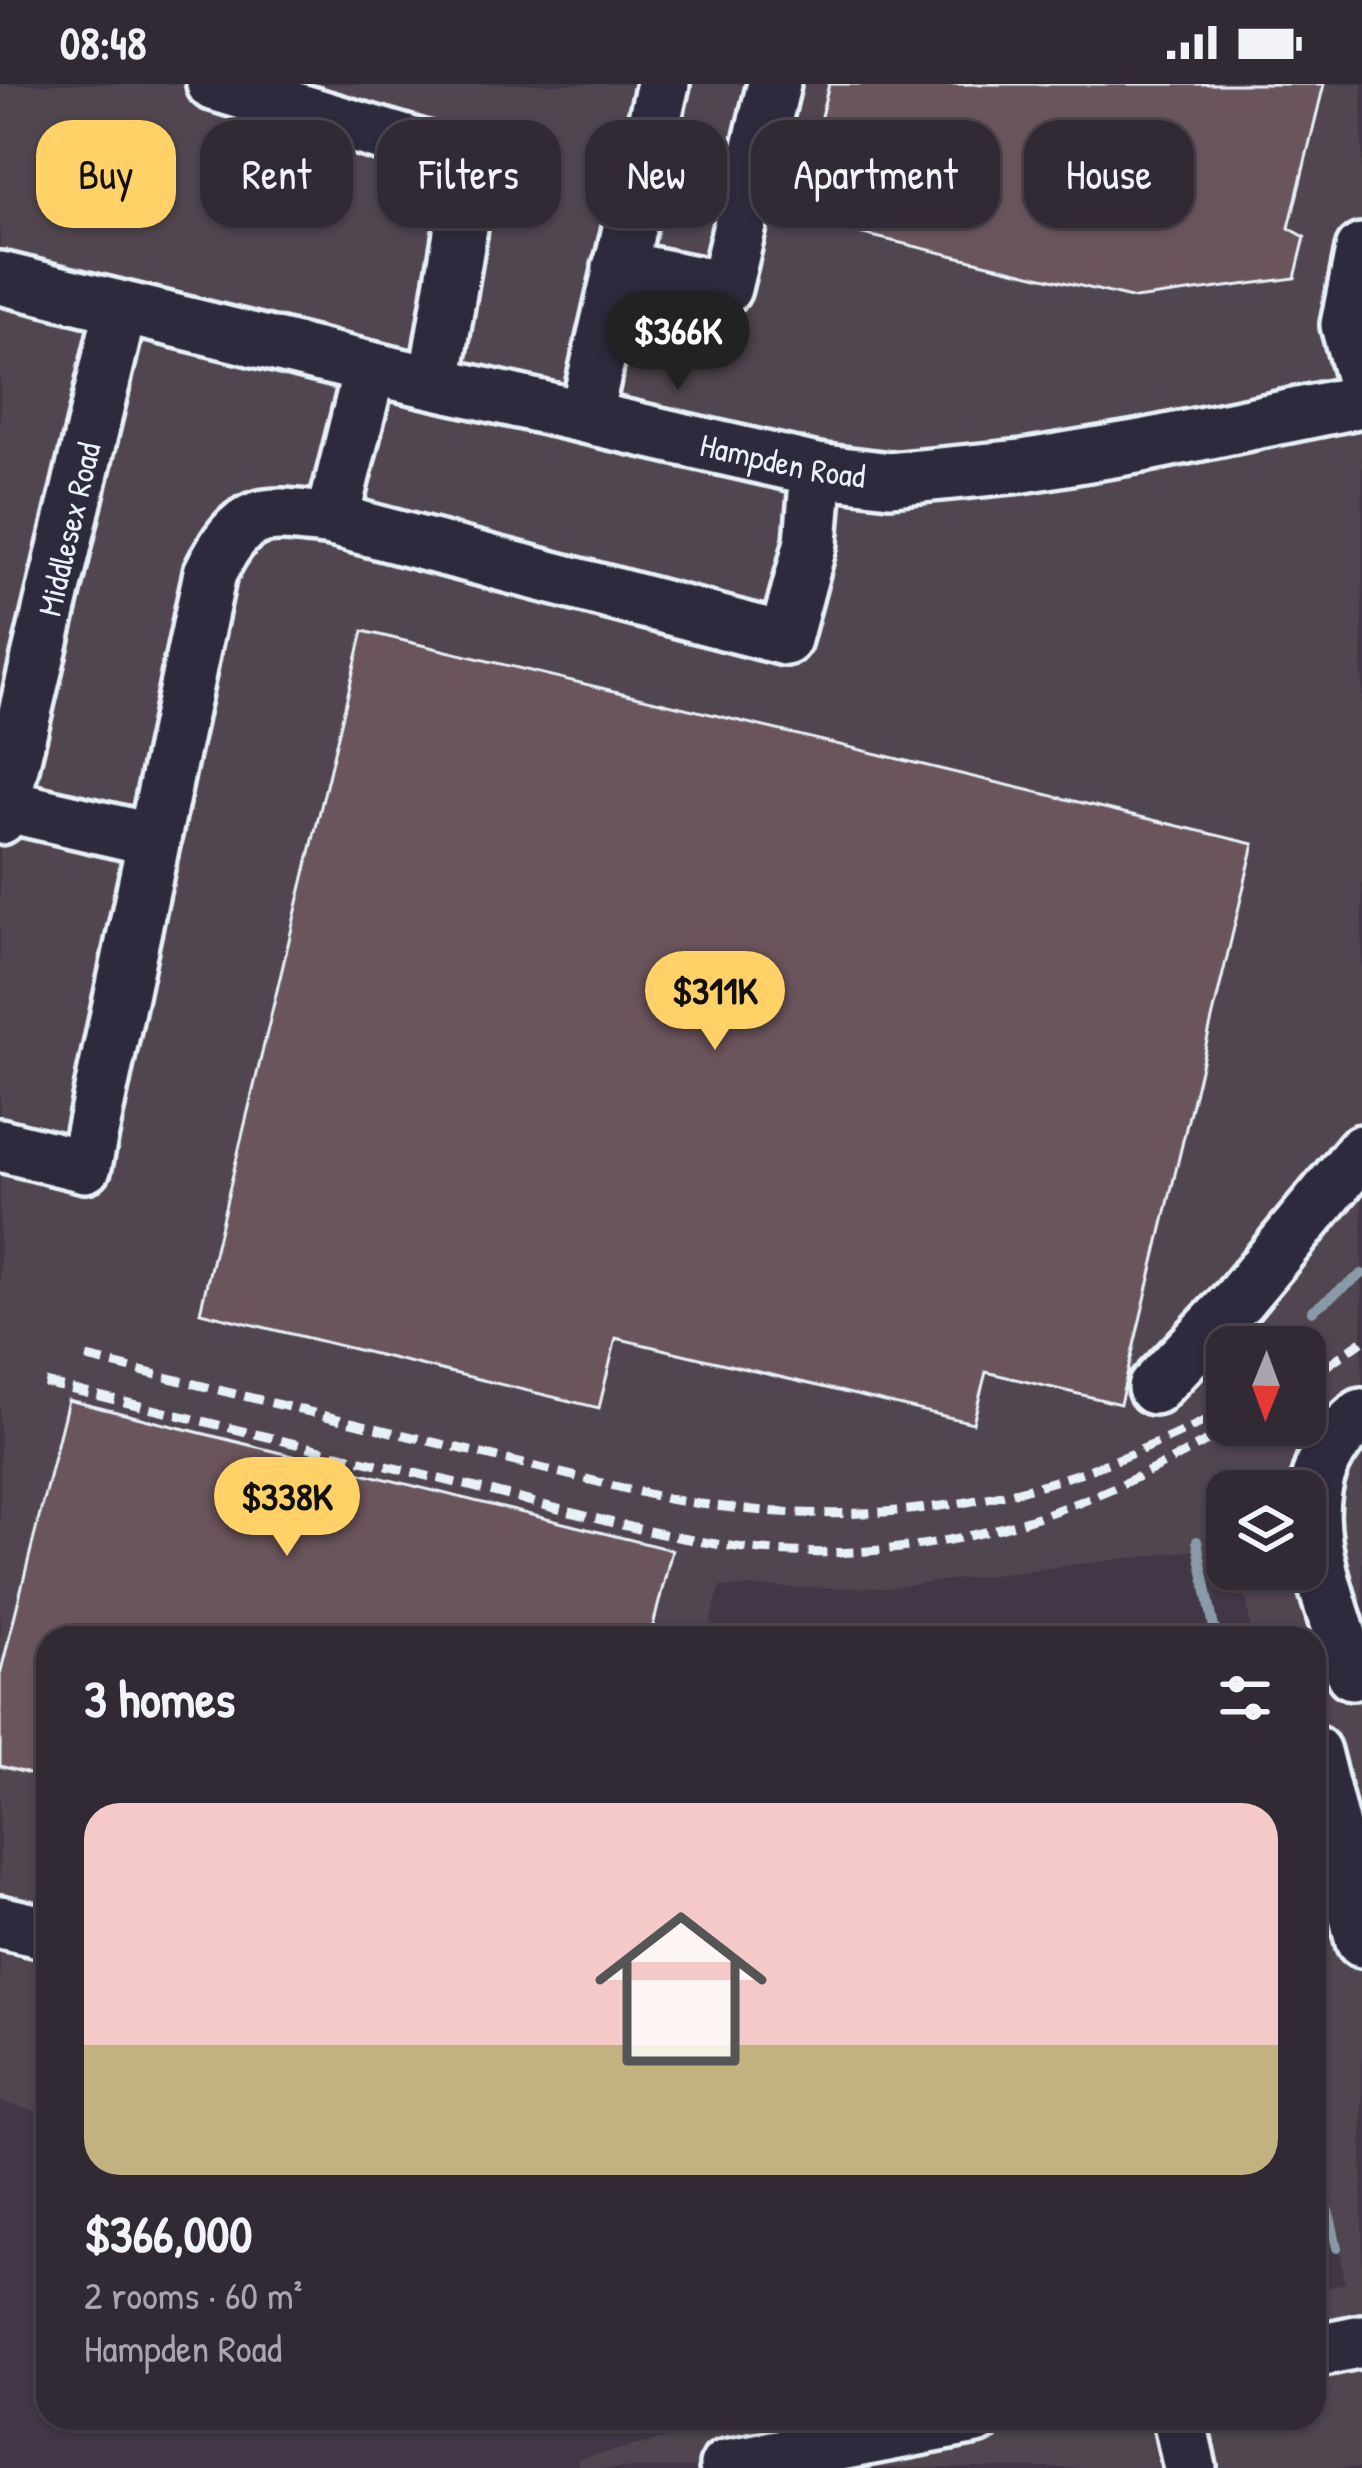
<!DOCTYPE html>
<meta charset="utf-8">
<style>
:root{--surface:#312934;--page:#39313c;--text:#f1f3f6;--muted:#a8a6ac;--line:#4c454f;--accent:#ffd166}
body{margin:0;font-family:"Patrick Hand",sans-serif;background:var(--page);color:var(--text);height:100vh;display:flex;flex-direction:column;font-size:45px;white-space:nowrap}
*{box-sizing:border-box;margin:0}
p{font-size:39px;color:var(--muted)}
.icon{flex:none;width:66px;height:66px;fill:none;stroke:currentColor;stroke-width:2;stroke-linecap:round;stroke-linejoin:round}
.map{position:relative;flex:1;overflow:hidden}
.side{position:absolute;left:36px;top:1542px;width:1290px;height:804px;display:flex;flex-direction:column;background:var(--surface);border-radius:36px;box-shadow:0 3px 9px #0004,0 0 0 3px var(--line)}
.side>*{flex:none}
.guide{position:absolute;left:36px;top:36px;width:1290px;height:108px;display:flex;gap:24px}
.needle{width:78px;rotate:181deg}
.tools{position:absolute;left:1206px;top:1242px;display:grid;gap:24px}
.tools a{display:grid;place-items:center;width:120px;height:120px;border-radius:24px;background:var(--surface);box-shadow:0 3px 9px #0004,0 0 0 3px var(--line);font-size:60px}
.price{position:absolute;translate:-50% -102px;padding:0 27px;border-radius:42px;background:var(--accent);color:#111;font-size:39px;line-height:78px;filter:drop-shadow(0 3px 6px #0008)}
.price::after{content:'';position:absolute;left:50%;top:72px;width:36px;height:27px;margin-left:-18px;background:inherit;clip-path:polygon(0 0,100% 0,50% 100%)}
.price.current{background:#222;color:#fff}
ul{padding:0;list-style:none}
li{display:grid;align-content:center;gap:24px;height:636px;padding:0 48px}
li+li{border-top:3px solid var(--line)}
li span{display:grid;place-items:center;height:372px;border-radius:36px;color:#555}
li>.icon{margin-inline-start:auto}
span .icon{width:216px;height:216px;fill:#fffc;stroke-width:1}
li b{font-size:51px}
h2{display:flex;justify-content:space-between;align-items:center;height:144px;padding:0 48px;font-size:51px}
.chip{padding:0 42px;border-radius:36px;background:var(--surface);box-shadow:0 3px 9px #0004,0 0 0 3px var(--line);font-size:42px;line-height:108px}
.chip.current{background:var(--accent);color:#111}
.status{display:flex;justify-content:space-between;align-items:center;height:84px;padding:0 60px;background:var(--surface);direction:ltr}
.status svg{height:33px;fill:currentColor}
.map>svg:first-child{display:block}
</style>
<div class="status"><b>08:48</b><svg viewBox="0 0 49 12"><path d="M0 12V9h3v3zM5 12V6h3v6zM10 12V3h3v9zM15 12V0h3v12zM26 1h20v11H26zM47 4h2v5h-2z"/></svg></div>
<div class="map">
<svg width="1362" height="2384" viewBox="0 0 1362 2384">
<rect width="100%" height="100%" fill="#413746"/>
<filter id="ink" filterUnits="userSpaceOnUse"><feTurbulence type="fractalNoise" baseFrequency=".00833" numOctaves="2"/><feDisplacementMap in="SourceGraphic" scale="24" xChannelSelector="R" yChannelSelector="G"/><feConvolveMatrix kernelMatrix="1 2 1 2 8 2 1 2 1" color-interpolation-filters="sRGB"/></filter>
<g filter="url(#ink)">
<path fill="#514450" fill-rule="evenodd" d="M0,0H1362V2384H578L577,2375L756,2334H1314V2207L1345,2199L1314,1984V1554H1252L1242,1485H1305V1407H1227V1462L886,1504L720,1503L706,1554H48V2030L0,2018ZM1227,1263H1305V1341H1227Z"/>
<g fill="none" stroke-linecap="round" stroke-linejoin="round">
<path stroke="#899ba8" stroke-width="10" d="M1312,1227L1362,1190
M1197,1457L1216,1554
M1314,2059L1337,2164"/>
</g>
<path fill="#6b545c" stroke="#e8f1f8" stroke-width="3" d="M829,0H1324L1289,144L1305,153L1295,194L1135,215L796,134Z
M363,547L1254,760L1120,1320L986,1288L973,1339L616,1254L599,1324L200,1228Z
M68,1316L672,1466L650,1554H48V1686L35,1683L33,1691L0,1682V1591Z"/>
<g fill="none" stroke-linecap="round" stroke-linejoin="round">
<g stroke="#e8f1f8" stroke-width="60">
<g id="minor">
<path d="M213,0L472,78L435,298"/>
<path d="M1362,166L1347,241L1362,295"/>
<path d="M619,183L725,204L774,0"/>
<path id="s1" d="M0,194L370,284L817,386L890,395L1023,382L1142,362L1362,317"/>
<path d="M585,333L663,0"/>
<path d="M332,436L370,284"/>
<path d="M3,721L154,756"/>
<path id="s2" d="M0,734L121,224"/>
<path d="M0,1061L85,1082L210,489C244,421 263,428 332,436L785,555L811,458L817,386"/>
<path d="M1154,1304L1239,1215L1362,1067"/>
<path d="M1352,1589C1327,1502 1274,1399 1362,1331"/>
<path d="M1314,1668L1362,1857"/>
<path d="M0,1838L48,1849"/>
<path d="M1314,2267L1362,2257"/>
<path d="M1179,2334L1190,2384"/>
<path d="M726,2382L976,2334"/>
</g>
</g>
<use href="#minor" stroke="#2f2a3d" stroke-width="51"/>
<path stroke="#e8f1f8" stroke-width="9" stroke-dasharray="18 9" stroke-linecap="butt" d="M87,1274L668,1415C879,1450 1036,1423 1227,1326
M1305,1297L1362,1257
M45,1299C187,1333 328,1368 469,1402C551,1422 633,1447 716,1460C905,1491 1074,1436 1235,1341"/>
</g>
</g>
<g text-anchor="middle" stroke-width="9" stroke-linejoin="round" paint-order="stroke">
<g font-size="33" fill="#e8f1f8" stroke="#2f2a3d">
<text dy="12" stroke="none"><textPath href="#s1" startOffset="804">Hampden Road</textPath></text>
<text dy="12" stroke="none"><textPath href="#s2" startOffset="297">Middlesex Road</textPath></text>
</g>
</g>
</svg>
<div class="tools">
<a><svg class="needle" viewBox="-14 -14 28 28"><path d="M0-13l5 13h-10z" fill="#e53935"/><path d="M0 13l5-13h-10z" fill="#a8a6ac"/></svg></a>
<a><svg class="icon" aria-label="layers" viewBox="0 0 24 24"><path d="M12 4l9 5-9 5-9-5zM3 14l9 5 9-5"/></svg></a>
</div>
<b class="price current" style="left:678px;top:309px">$366K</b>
<b class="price" style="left:715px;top:969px">$311K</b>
<b class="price" style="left:287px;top:1475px">$338K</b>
<div class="guide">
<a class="chip current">Buy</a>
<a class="chip">Rent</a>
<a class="chip">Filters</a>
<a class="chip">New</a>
<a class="chip">Apartment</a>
<a class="chip">House</a>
</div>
<section class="side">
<h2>3 homes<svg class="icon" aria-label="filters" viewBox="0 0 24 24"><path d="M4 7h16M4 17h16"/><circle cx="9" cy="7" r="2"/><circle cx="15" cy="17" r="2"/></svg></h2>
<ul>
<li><span style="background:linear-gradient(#f6c9c9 65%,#c2b280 0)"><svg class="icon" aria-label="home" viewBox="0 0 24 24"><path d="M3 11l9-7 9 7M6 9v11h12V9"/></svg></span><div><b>$366,000</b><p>2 rooms · 60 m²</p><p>Hampden Road</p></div></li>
</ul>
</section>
</div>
